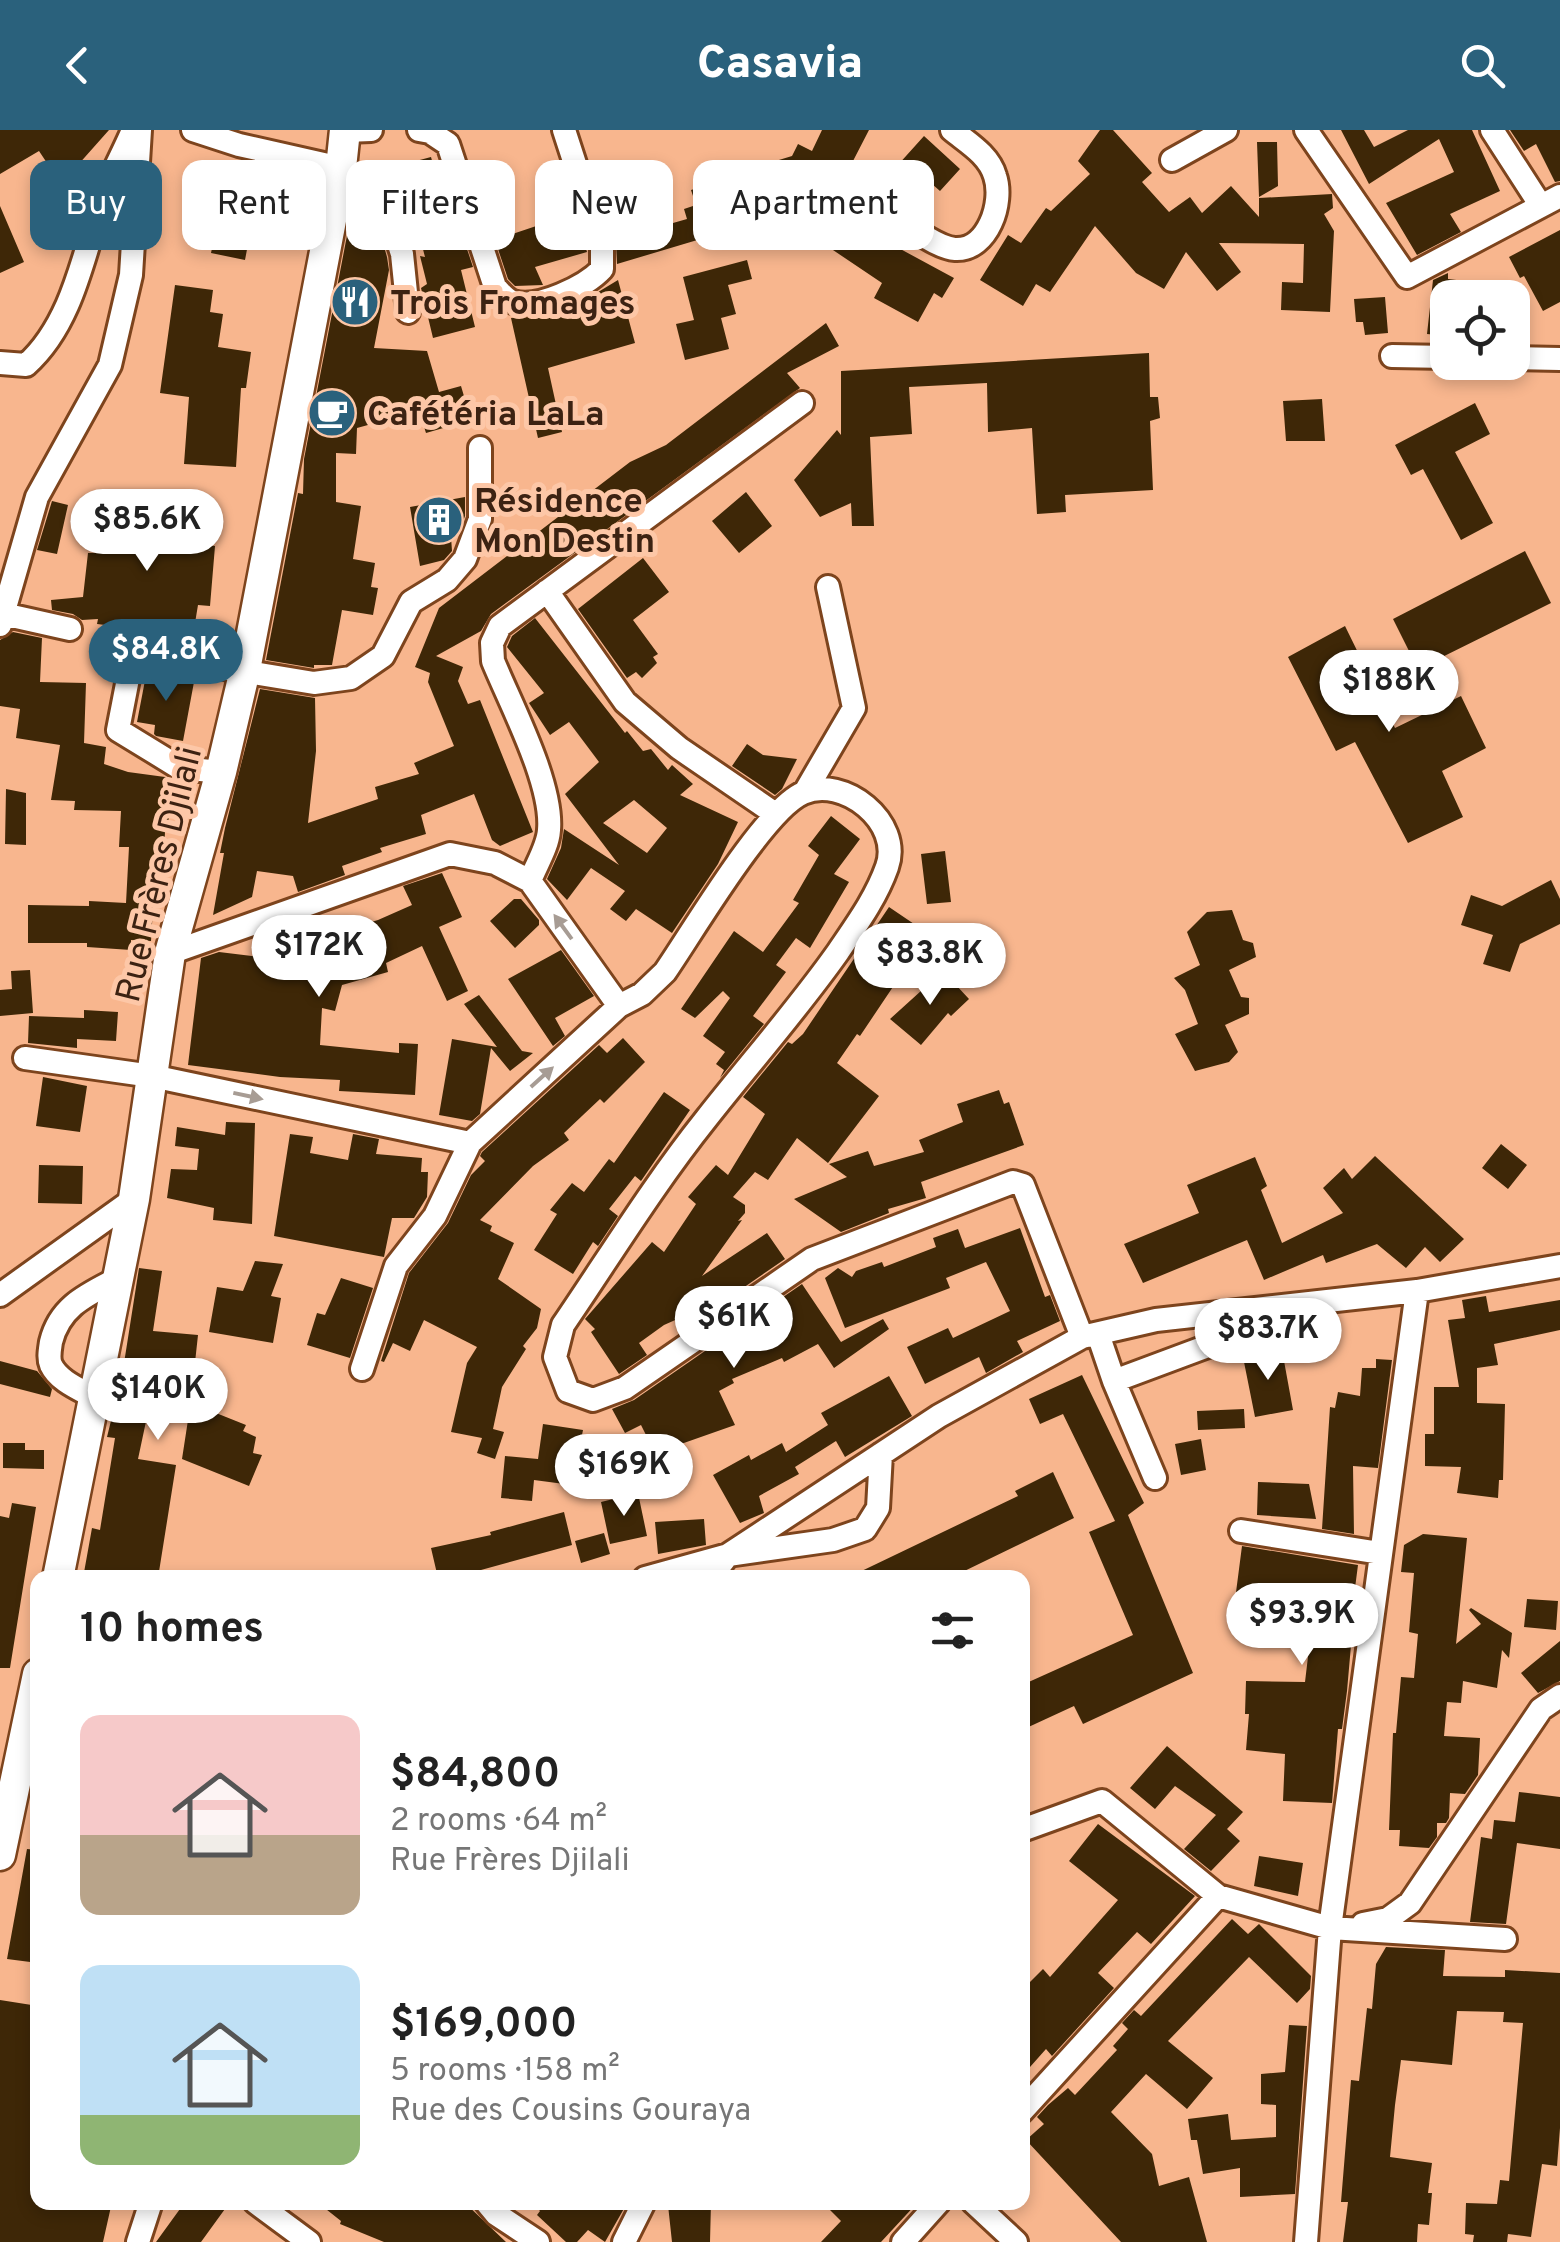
<!DOCTYPE html>
<meta charset="utf-8">
<style>
:root{--surface:#fff;--page:#f2f2f2;--text:#222;--muted:#767676;--accent:#2a617c}
body{margin:0;font-family:Overpass,sans-serif;background:var(--page);color:var(--text);height:100vh;display:flex;flex-direction:column;font-size:38px;white-space:nowrap}
*{box-sizing:border-box;margin:0}
p{font-size:32px;color:var(--muted)}
.icon{flex:none;width:55px;height:55px;fill:none;stroke:currentColor;stroke-width:2;stroke-linecap:round;stroke-linejoin:round}
.map{position:relative;flex:1;overflow:hidden}
.sheet{position:absolute;left:30px;top:1440px;width:1000px;height:640px;display:flex;flex-direction:column;background:var(--surface);border-radius:20px;box-shadow:0 5px 15px #0003}
.sheet>*{flex:none}
.top-card{position:absolute;left:30px;top:30px;width:1000px;height:90px;display:flex;gap:20px}
.fabs{position:absolute;left:1430px;top:150px;display:grid;gap:20px}
.fabs a{display:grid;place-items:center;width:100px;height:100px;border-radius:20px;background:var(--surface);box-shadow:0 5px 15px #0003;font-size:50px}
.price{position:absolute;translate:-50% -85px;padding:0 22px;border-radius:35px;background:#fff;color:#222;font-size:32px;line-height:65px;filter:drop-shadow(0 2px 5px #0008)}
.price::after{content:'';position:absolute;left:50%;top:60px;width:30px;height:22px;margin-left:-15px;background:inherit;clip-path:polygon(0 0,100% 0,50% 100%)}
.price.on{background:var(--accent);color:#fff}
ul{padding:0;list-style:none}
li{display:flex;align-items:center;gap:30px;height:250px;padding:0 50px}
li span{display:grid;place-items:center;flex:none;width:280px;height:200px;border-radius:20px;color:#555}
li>.icon{margin-inline-start:auto}
span .icon{width:120px;height:120px;fill:#fffc;stroke-width:1}
li b{font-size:42px}
h2{display:flex;justify-content:space-between;align-items:center;height:120px;padding:0 50px;font-size:42px}
.pill{padding:0 35px;border-radius:20px;background:var(--surface);box-shadow:0 5px 15px #0003;font-size:35px;line-height:90px}
.pill.on{background:var(--accent);color:#fff}
header{display:flex;justify-content:space-between;align-items:center;height:130px;padding:0 50px;background:var(--accent);color:#fff;font-size:45px;font-weight:800}
.map>svg:first-child{display:block}
</style>
<header><svg class="icon" aria-label="back" viewBox="0 0 24 24"><path d="M15 5l-7 7 7 7"/></svg>Casavia<svg class="icon" aria-label="search" viewBox="0 0 24 24"><circle cx="10" cy="10" r="6"/><path d="M15 15l6 6"/></svg></header>
<div class="map">
<svg width="1560" height="2112" viewBox="0 0 1560 2112">
<rect width="100%" height="100%" fill="#f8b68e"/>
<path fill="#3e2707" fill-rule="evenodd" d="M0,0H109L61,54L39,21L0,44Z
M822,0H869L838,60L845,63L841,71L898,107L893,115L954,148L942,168L934,163L918,192L874,168L882,153L830,118L840,103L814,92L764,105L761,91L617,134L616,113L609,91L640,83L645,101L687,89L684,79L696,75L691,60L732,48L737,63L774,53L769,33L792,26L798,14L812,21Z
M1100,0H1113L1152,43L1142,52L1169,82L1190,67L1202,83L1231,56L1259,87V68L1332,64L1333,78L1324,84L1334,101L1330,182L1281,180L1282,152L1303,153L1304,114L1219,113L1241,142L1217,161L1186,122L1164,159L1136,143L1095,96L1050,162L1036,154L1023,176L980,150L1008,105L1021,113L1046,78L1051,81L1090,44L1078,31Z
M1341,0H1364L1374,17L1408,0H1472L1500,61L1450,84L1461,102L1417,125L1386,73L1454,42L1439,9L1369,54Z
M1510,0H1560V51L1555,52L1536,14L1524,21Z
M924,6L960,39L940,61L932,54L917,70L894,49L902,40L897,36Z
M1257,12H1277L1278,56L1259,67Z
M431,27L446,82L454,80L473,137L461,140L475,197L433,208L421,158L427,154L420,126L425,127L401,35Z
M223,66L256,72L245,130L211,123Z
M0,76L24,132L0,143Z
M575,83L587,122L535,137L543,155L515,156L508,149L495,110Z
M350,90L368,93L366,99L379,102L378,119L385,120L387,127L389,140L374,218L427,221L439,262L461,256L471,290L426,303L419,281L357,298L356,324L336,323V372L361,376L353,429L375,433L371,457L378,458L373,485L342,480L332,535H314V538L266,530L298,363L303,364L304,329Z
M1560,100V172L1543,181L1524,146L1520,148L1509,127Z
M747,130L752,149L728,155L736,184L721,188L729,219L685,230L676,194L694,190L683,147Z
M1448,143V149L1506,156L1505,168H1448V206L1427,204L1433,150Z
M618,150L635,213L548,238L562,302L538,308L511,188L553,184L580,173Z
M175,155L213,160L210,182L223,184L218,217L251,222L246,258H241L236,337L184,334L189,267L160,263Z
M1385,167L1388,203L1365,205L1363,192H1356L1354,169Z
M826,193L839,216L787,243L800,258L491,484L481,501L436,526L463,537L458,551L468,574L480,570L533,702L500,716L492,710L474,664L421,685L426,704L380,718L382,722L342,736L345,745L298,762L293,746L257,741L252,767L213,785L224,723H220L225,698L260,559L315,568L316,621L308,693L378,669L375,657L419,644L414,633L454,616L428,552L430,543L415,537L439,478L630,332L666,315Z
M1149,223L1150,267H1158L1160,288L1150,291L1153,360L1065,365L1066,382L1037,384L1032,298L988,302L987,253L909,257L912,304L870,307L874,396H852L851,373L820,387L794,350L837,300L841,305V241Z
M1322,269L1325,311H1286L1283,271Z
M1475,273L1490,304L1455,322L1493,393L1461,410L1423,339L1411,345L1395,315Z
M157,362L191,367L184,413L215,416L210,476L198,475L191,517L146,510L147,500L97,494L98,489L82,490L73,484L52,480L51,470L83,467L88,423H102L104,380L154,382Z
M746,362L772,396L739,423L712,391Z
M465,367V386L458,405L451,407L452,421L444,430L420,436L410,377Z
M52,371L68,375L57,424L37,420Z
M1525,421L1551,473L1418,539L1393,489Z
M643,428L669,462L633,490L658,524L653,527L657,533L642,548L636,542L627,548L578,479Z
M535,488L625,603L627,601L643,621L651,619L668,640L672,635L693,654L680,665L738,692L718,734L672,803L636,779L626,791L610,779L625,761L591,738L567,770L547,749L561,718L564,699L619,735L565,664L599,632L569,592L550,605L529,573L544,563L507,517L512,506ZM634,670L667,698L647,723L603,693Z
M1345,496L1395,598L1461,566L1486,618L1442,641L1463,687L1408,713L1355,612L1336,621L1288,527Z
M13,502L42,508L40,552L86,553L84,613L106,617L104,634L128,642L165,647L174,651L167,702H165L162,762L154,761L151,811L131,810V820L87,817V813H28V775L89,776V771L126,773L129,717H119L121,681L74,680L75,671L51,670L60,615L16,608L20,579L0,576V510Z
M147,540L187,547L186,550L194,552L183,611L156,606L154,604L155,595L137,592Z
M747,614L763,625L797,629L782,659L775,665L732,636Z
M6,659L26,663V715L5,714Z
M831,686L860,709L834,744L849,752L810,818L796,808L776,835L786,842L753,886L764,894L720,948L724,940L716,934L725,922L703,906L730,868L723,861L695,888L681,879L734,801L763,822L799,773L793,770L819,725L808,716Z
M945,721L951,772L927,774L921,724Z
M442,743L462,787L439,797L468,861L447,871L422,816L386,833L388,842L342,855L335,881L322,878L320,915L399,923V913L418,914L415,965L339,961L340,950L280,947L188,935L201,828L219,822L302,832L301,816L345,814L341,801L378,790L412,775L403,756Z
M1551,750L1560,769V794L1520,814L1510,842L1483,834L1493,805L1461,795L1471,765L1502,776Z
M514,769H521L539,790V795L515,818L490,791Z
M889,777L917,796V804L905,821L913,827L860,906L857,904L837,933L879,966L828,1033L797,1008L768,1050L755,1042L733,1067L745,1075V1083L738,1091L742,1090L702,1146L767,1103L785,1129L695,1191L691,1183L664,1195L639,1213L647,1225L619,1244L591,1202L595,1199L585,1189L652,1112L664,1122L696,1074L688,1067L716,1035L728,1045L765,984L743,967L788,912L792,914L803,904Z
M1232,780L1243,810L1253,813L1256,827L1229,840L1241,867L1249,868V884L1225,895L1238,922L1229,932L1195,941L1175,904L1198,894L1185,860L1174,848L1200,835L1187,802L1207,782Z
M561,820L594,866L555,888L565,906L553,916L508,849Z
M30,840L33,883L0,886V860L12,859L11,841Z
M943,841L969,869L951,886L948,883L921,915L890,889Z
M479,865L522,921L533,923L510,941L491,918L480,984L472,991L439,985L452,909L497,917L464,874Z
M84,880L118,882L116,911L77,909V918L28,913L29,886L84,888Z
M623,908L645,932L604,973L600,969L564,1003L569,1010L533,1036L480,1090L492,1096L490,1101L514,1113L498,1149L541,1179L537,1198L523,1216L526,1219L502,1257L493,1299L504,1302L495,1329L477,1323L482,1308L451,1302L467,1233L477,1217L424,1190L410,1221L393,1213L384,1232L381,1231L409,1143L448,1093L471,1045L485,1031L480,1026L482,1022L599,915L607,923Z
M43,947L87,956L80,1002L36,996Z
M999,960L1004,974L1009,972L1024,1015L921,1052L926,1068L888,1079L889,1083L841,1102L794,1069L847,1047L829,1034L868,1021L874,1036L924,1022L919,1010L963,992L957,974Z
M664,962L690,980L641,1051L635,1046L609,1079L618,1086L598,1116L593,1112L573,1144L534,1120L557,1084L550,1080L572,1053L584,1062L609,1029L614,1033Z
M226,992L255,993L252,1094L213,1090L214,1078L167,1068L171,1039L197,1040L199,1019L175,1016L177,997L225,1005Z
M290,1004L313,1007L310,1023L348,1030L353,1004L379,1009L376,1024L422,1028L421,1042H428L427,1067L414,1088H392L384,1127L274,1106Z
M1501,1014L1527,1035L1508,1059L1482,1038Z
M1375,1026L1464,1109L1440,1132L1425,1117L1406,1138L1377,1114L1326,1133L1323,1125L1264,1150L1247,1110L1143,1153L1124,1114L1199,1083L1187,1055L1255,1027L1267,1056L1261,1060L1282,1113L1343,1083L1323,1058L1344,1038L1352,1049Z
M39,1035L83,1036L82,1074L38,1073Z
M1020,1098L1045,1167L1050,1165L1060,1191L1017,1211L1023,1222L986,1243L979,1227L925,1254L907,1217L948,1198L953,1208L1010,1181L986,1132L946,1148L950,1158L845,1198L825,1148L838,1138L852,1147L856,1141L882,1132L884,1137L936,1117L933,1108L958,1099L965,1118Z
M255,1131L283,1134L271,1166L281,1168L273,1213L209,1202L217,1157L243,1161Z
M139,1138L162,1141L153,1201L198,1205L192,1260L215,1265L211,1281L246,1295L243,1301L256,1307L253,1323L262,1325L249,1356L182,1329L188,1290L148,1282L138,1329L176,1335L158,1448H83L92,1398L100,1400L115,1308L107,1307L122,1246Z
M341,1148L373,1158L350,1228L307,1215L317,1183L325,1185Z
M802,1154L841,1212L883,1189L889,1199L834,1238L818,1214L784,1232L782,1228L732,1249L734,1253L719,1261L735,1295L681,1314L683,1317L658,1329L641,1295L625,1303L612,1279L634,1270Z
M1486,1166L1489,1182L1560,1170V1200L1494,1214L1498,1235L1477,1238V1273L1505,1274L1503,1350H1499L1498,1368L1457,1363L1461,1337L1425,1336V1304H1434V1257H1459L1448,1190L1465,1188L1462,1170Z
M1282,1220L1293,1280L1255,1287L1243,1227Z
M1376,1229L1392,1230L1378,1338L1353,1336L1354,1404L1322,1399L1330,1277L1335,1278L1338,1262L1360,1266L1362,1238H1376Z
M0,1231L37,1241L52,1259L50,1267L0,1254Z
M1082,1245L1144,1373L1128,1385L1193,1543L1083,1594L1074,1576L1022,1600V1555L1133,1505L1089,1402L1115,1391L1063,1284L1040,1294L1029,1269Z
M889,1246L912,1286L845,1327L836,1311L795,1337L799,1344L759,1366L764,1383L740,1393L713,1345L749,1325L751,1330L782,1313L786,1322L828,1295L821,1283Z
M1244,1279L1245,1298L1198,1300L1197,1281Z
M543,1294L583,1300L581,1310L593,1311L587,1357L534,1350L532,1371L501,1368L505,1326L538,1329Z
M1201,1309L1206,1340L1181,1345L1175,1314Z
M3,1313H25V1320H44V1339L3,1338Z
M1053,1342L1074,1388L950,1448H847L1018,1366L1015,1361Z
M1258,1352L1309,1354L1316,1389L1257,1385Z
M638,1363L647,1406L610,1414L601,1372Z
M12,1373L36,1377L10,1538H0V1386L9,1388Z
M564,1382L572,1415L481,1440L482,1448H438L431,1418L491,1405L490,1402Z
M704,1389L706,1415L658,1424L655,1392Z
M604,1403L610,1424L581,1433L575,1411Z
M1423,1404L1467,1408L1456,1514L1481,1494L1469,1480L1471,1478L1512,1503L1509,1528L1502,1520L1497,1558L1463,1551L1461,1573L1447,1572L1444,1606L1480,1608L1478,1645L1465,1664L1450,1663L1449,1688L1446,1693H1437V1707L1429,1718L1399,1716L1400,1700H1389L1393,1603H1396L1401,1547L1414,1548L1418,1504L1409,1502L1414,1443L1401,1442L1404,1415Z
M1242,1416L1358,1435L1349,1504H1352L1347,1561L1342,1599H1338L1332,1673L1283,1671L1285,1624L1246,1620L1249,1584H1245L1246,1551L1305,1552L1312,1493L1310,1492L1311,1480L1235,1470Z
M1527,1469L1558,1471L1556,1500L1524,1497Z
M1560,1511V1551L1538,1563L1521,1543Z
M1167,1616L1243,1682L1227,1699L1240,1711L1211,1741L1184,1719L1216,1685L1175,1656L1155,1679L1130,1658Z
M1519,1662L1560,1667V1719L1517,1713L1506,1794L1470,1792L1481,1707L1492,1709L1494,1690L1515,1692Z
M1098,1694L1195,1766L1151,1814L1137,1802L1098,1843L1114,1858L1052,1926L1046,1919L1022,1946V1860L1043,1839L1050,1847L1118,1770L1069,1731Z
M27,1719L38,1720V1833L7,1829Z
M1259,1726L1303,1733L1298,1766L1254,1756Z
M1232,1789L1248,1804L1259,1794L1311,1846L1310,1859L1297,1873L1249,1827L1168,1911L1213,1948L1187,1979L1146,1944L1111,1982L1152,2024L1159,2056L1189,2047L1207,2112H1121L1026,2010L1044,1994L1037,1987L1048,1975L1068,1958L1075,1965L1117,1920L1113,1916L1128,1899L1122,1893L1134,1880L1141,1886Z
M1386,1817L1445,1820L1443,1846L1505,1847V1840L1560,1843V1998L1557,2036L1542,2034L1531,2107L1508,2104L1507,2112H1473L1474,2105L1465,2104L1466,2073L1497,2074L1500,2050L1509,2051L1523,1893L1503,1892L1504,1882L1457,1881L1452,1935L1401,1930L1395,1975L1390,2027L1432,2033L1428,2063H1432L1429,2095L1418,2094L1417,2112H1343L1348,2072H1341L1351,1950L1359,1951L1367,1878L1372,1879L1376,1834Z
M0,1870L38,1876V2072H112L103,2112H0Z
M1289,1895L1307,1896L1295,2064L1240,2067V2038L1203,2044L1197,2010H1191L1188,1989L1228,1984L1231,2010L1276,2007V1975L1261,1974V1944L1285,1942Z
M185,2072H230L201,2112H156Z
M317,2072H464L506,2112H384L340,2094L341,2091Z
M532,2072H623L626,2075L605,2112L588,2100L577,2112H566L537,2085L540,2081Z
M711,2072L710,2112H672L668,2075Z
M822,2072H918L881,2112H821L841,2091Z"/>
<g fill="none" stroke-linecap="round" stroke-linejoin="round">
<g stroke="#7d441d" stroke-width="28">
<path id="minor" d="M193,0L239,15L341,38L363,54L390,86L402,124L408,182
M419,0L430,2L448,14L495,157C501,163 506,170 513,172C538,180 586,156 602,139V117L564,0
M1306,0L1407,147L1560,66
M1492,0L1541,76
M345,1L371,0
M1172,30L1226,0
M880,76C898,88 935,118 955,119C988,121 1004,72 995,46C989,25 968,13 952,0
M1392,226L1448,227
M1512,228L1560,229
M0,233L26,235C71,195 83,128 101,72C109,48 123,24 133,0
M547,461L625,572L679,618L774,683
M3,484L70,499
M0,495L37,367L110,235L131,145L140,0
M221,642L180,638L118,600L133,523L314,553L351,548L383,526L411,472L447,450L465,429L480,389V318
M805,662L854,578L828,457
M530,751C536,735 548,717 549,700C553,654 511,575 493,531L492,513L500,496L802,273
M170,823L450,724L495,733L530,751L619,876
M25,928L152,946L470,1013
M0,1165L134,1069
M1098,1204L1114,1251L1155,1348
M362,1239L396,1136L435,1086L470,1013L619,876L642,864L665,842C692,803 764,680 803,663C843,645 903,692 887,737C876,768 857,794 838,822C797,880 750,933 706,989C654,1054 610,1126 563,1195L555,1227L568,1261L593,1270L625,1258L812,1129L1013,1052L1023,1055L1082,1207
M1114,1251L1216,1213
M97,1269C82,1260 59,1252 51,1235C48,1228 50,1219 51,1212C60,1175 89,1164 119,1148
M1241,1401L1380,1423
M645,1448L728,1425L939,1286L1082,1207L1156,1190L1417,1161L1560,1136
M710,1448L728,1425L833,1410L865,1399L878,1378L881,1324
M1022,1700L1102,1671L1218,1766
M1363,1794L1388,1789L1410,1773L1541,1579L1560,1566
M1022,1981L1218,1766L1330,1798L1505,1809
M255,2072L309,2112
M486,2072L496,2084L538,2112
M973,2072L1016,2112
M138,2112L151,2072
M624,2112L644,2072
M903,2112L939,2072
M1306,2112L1330,1798L1417,1161"/>
</g>
<g stroke="#7d441d" stroke-width="35">
<path id="major" d="M58,1448L134,1069L170,823L221,642L245,540L341,38L345,0
M0,1725L38,1544"/>
</g>
<use href="#minor" stroke="#fff" stroke-width="22"/>
<use href="#major" stroke="#fff" stroke-width="30"/>
</g>
<defs><path id="oneway-solid" d="M-6-.8H1V-3.2L6.5 0L1 3.2V.8H-6Z" transform="scale(2.5)"/></defs>
<g fill="#a79c94">
<use href="#oneway-solid" transform="translate(563 797) rotate(-126)"/>
<use href="#oneway-solid" transform="translate(542 947) rotate(-42)"/>
<use href="#oneway-solid" transform="translate(248 966) rotate(12)"/>
</g>
<defs>
<g id="restaurant-disc" transform="scale(2.5)"><circle r="9.5" fill="#2a617c" stroke="#fdc7a7"/><path d="M-5-6h1v4h1v-4h1v4h1v-4h1v5L-1.5 .5V6h-2V.5L-5-1ZM5-6V6H3V1.5H1.5Q1.5-4 5-6Z" fill="#fff"/></g>
<g id="cafe-disc" transform="scale(2.5)"><circle r="9.5" fill="#2a617c" stroke="#fdc7a7"/><path d="M-5.5-4.5H6V0H3Q3 3.5 0 3.5H-2.5Q-5.5 3.5-5.5 0ZM3-3.2v2h1.7v-2ZM-6 4.5H4V6H-6Z" fill="#fff"/></g>
<g id="building-disc" transform="scale(2.5)"><circle r="9.5" fill="#2a617c" stroke="#fdc7a7"/><path d="M-4-6H4V6H1V3H-1V6H-4ZM-2.5-4.3h1.7v1.8h-1.7ZM.8-4.3h1.7v1.8H.8ZM-2.5-1h1.7V.8h-1.7ZM.8-1h1.7V.8H.8Z" fill="#fff"/></g>
</defs>
<g fill-rule="evenodd">
<use href="#restaurant-disc" x="355" y="172"/>
<use href="#cafe-disc" x="332" y="283"/>
<use href="#building-disc" x="439" y="390"/>
</g>
<g text-anchor="middle" stroke-width="10" stroke-linejoin="round" paint-order="stroke">
<g font-size="35" font-weight="bold" fill="#3c2212" stroke="#fdc7a7" text-anchor="start">
<text x="390" y="184">Trois Fromages</text>
<text x="367" y="295">Cafétéria LaLa</text>
<text x="474" y="382">Résidence<tspan x="474" dy="40">Mon Destin</tspan></text>
</g>
<g font-size="35" fill="#3c2212" stroke="#fdc7a7">
<text transform="translate(158 744) rotate(-76)" y="12">Rue Frères Djilali</text>
</g>
</g>
</svg>
<div class="fabs">
<a><svg class="icon" aria-label="locate" viewBox="0 0 24 24"><circle cx="12" cy="12" r="6"/><path d="M12 2v4M12 18v4M2 12h4M18 12h4"/></svg></a>
</div>
<b class="price" style="left:147px;top:444px">$85.6K</b>
<b class="price on" style="left:166px;top:574px">$84.8K</b>
<b class="price" style="left:1389px;top:605px">$188K</b>
<b class="price" style="left:319px;top:870px">$172K</b>
<b class="price" style="left:930px;top:878px">$83.8K</b>
<b class="price" style="left:734px;top:1241px">$61K</b>
<b class="price" style="left:1268px;top:1253px">$83.7K</b>
<b class="price" style="left:158px;top:1313px">$140K</b>
<b class="price" style="left:624px;top:1389px">$169K</b>
<b class="price" style="left:1302px;top:1538px">$93.9K</b>
<div class="top-card">
<a class="pill on">Buy</a>
<a class="pill">Rent</a>
<a class="pill">Filters</a>
<a class="pill">New</a>
<a class="pill">Apartment</a>
</div>
<section class="sheet">
<h2>10 homes<svg class="icon" aria-label="filters" viewBox="0 0 24 24"><path d="M4 7h16M4 17h16"/><circle cx="9" cy="7" r="2"/><circle cx="15" cy="17" r="2"/></svg></h2>
<ul>
<li><span style="background:linear-gradient(#f6c9c9 60%,#b9a48a 0)"><svg class="icon" aria-label="home" viewBox="0 0 24 24"><path d="M3 11l9-7 9 7M6 9v11h12V9"/></svg></span><div><b>$84,800</b><p>2 rooms · 64 m²</p><p>Rue Frères Djilali</p></div></li>
<li><span style="background:linear-gradient(#bfe0f5 75%,#8fb573 0)"><svg class="icon" aria-label="home" viewBox="0 0 24 24"><path d="M3 11l9-7 9 7M6 9v11h12V9"/></svg></span><div><b>$169,000</b><p>5 rooms · 158 m²</p><p>Rue des Cousins Gouraya</p></div></li>
</ul>
</section>
</div>
